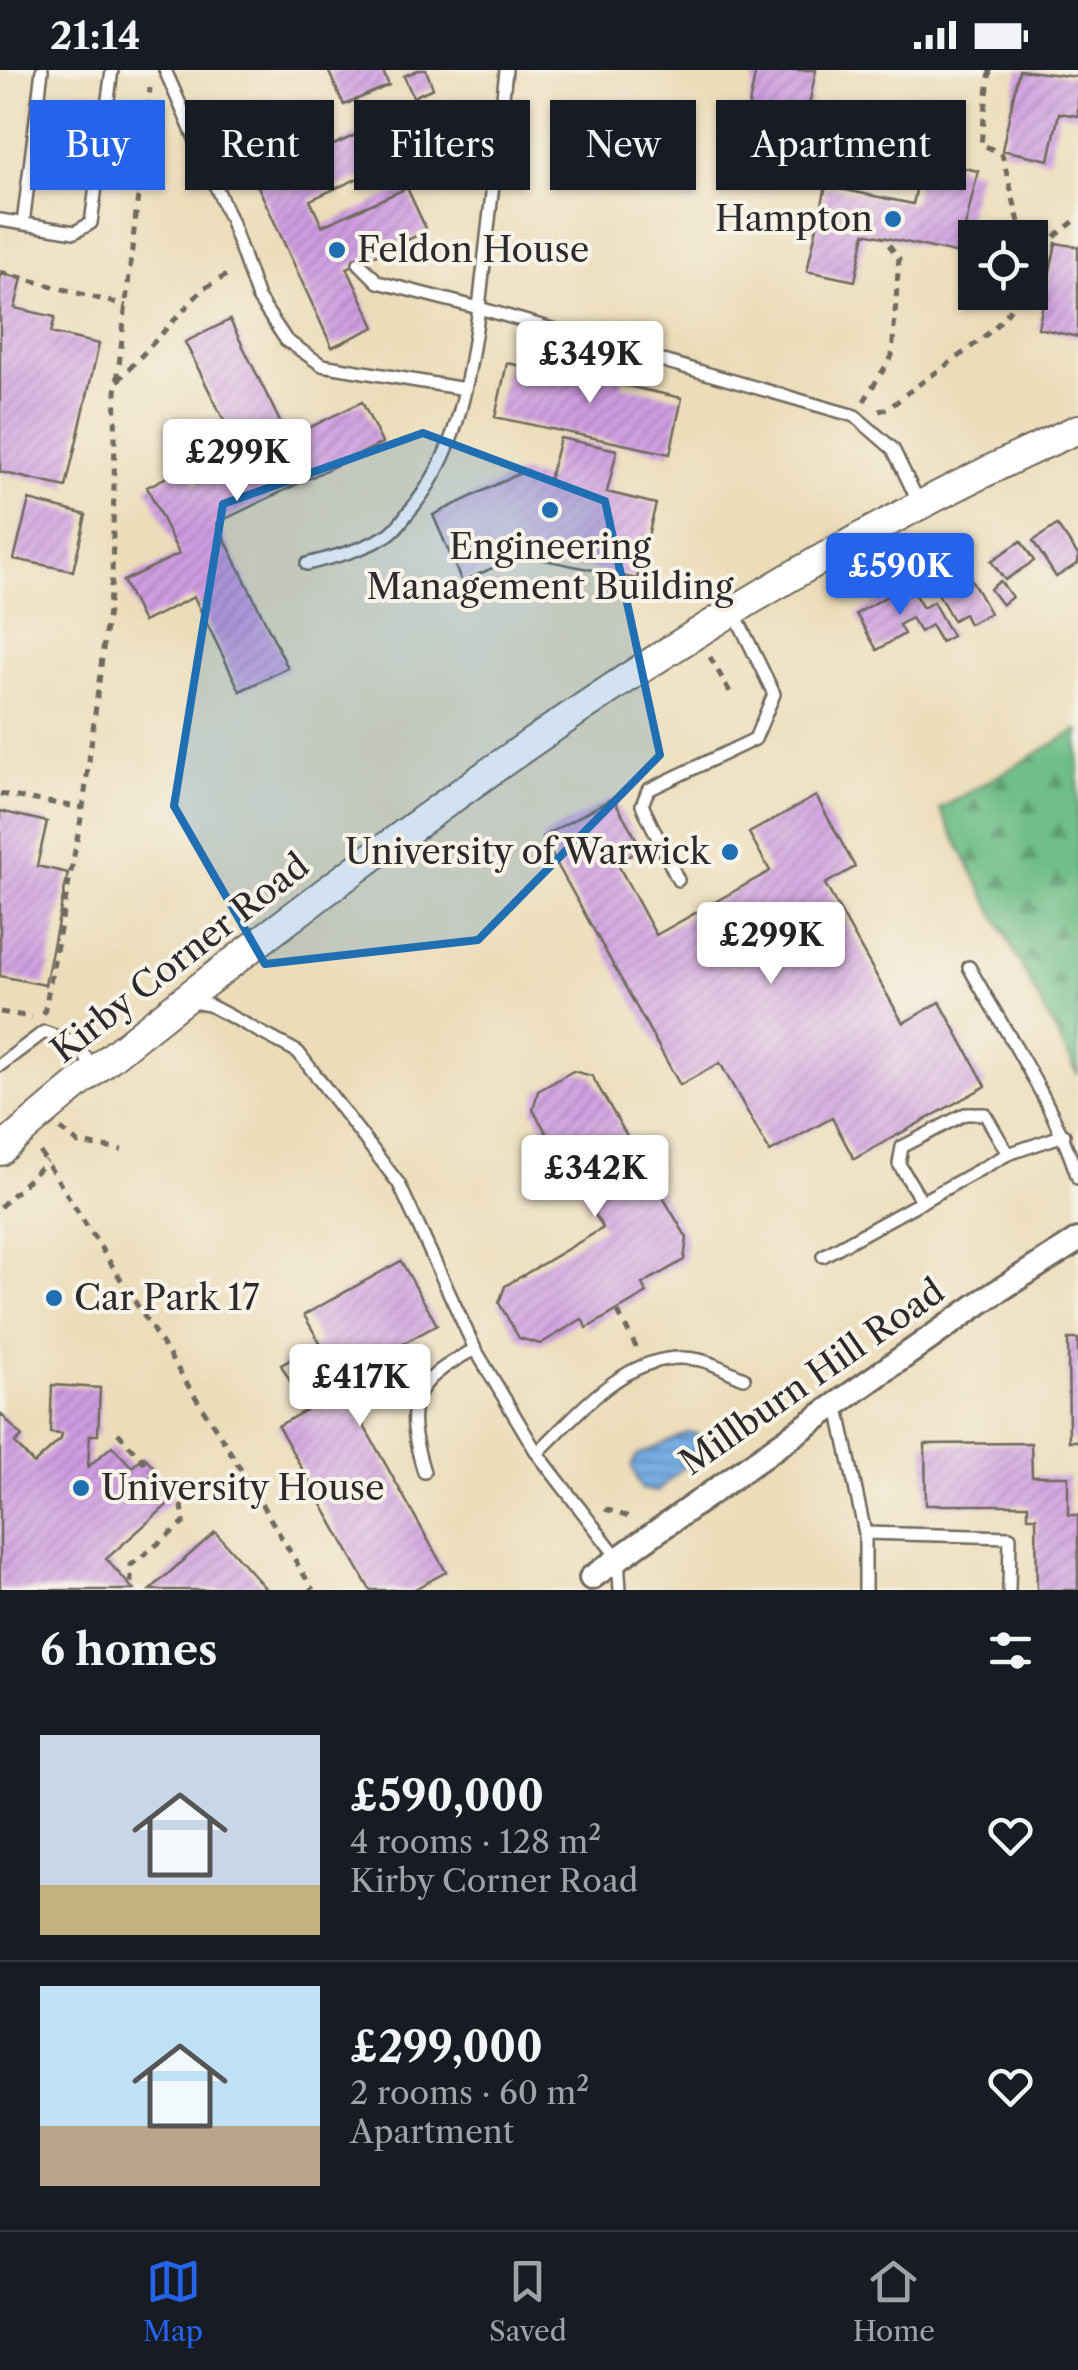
<!DOCTYPE html>
<meta charset="utf-8">
<style>
:root{--surface:#171b24;--page:#20242c;--text:#f1f3f6;--muted:#9ea1a6;--line:#363941;--accent:#2563eb}
body{margin:0;font-family:"Libre Caslon Text",serif;background:var(--page);color:var(--text);height:100vh;display:flex;flex-direction:column;font-size:38px;white-space:nowrap}
*{box-sizing:border-box;margin:0}
p{font-size:32px;color:var(--muted)}
.icon{flex:none;width:55px;height:55px;fill:none;stroke:currentColor;stroke-width:2;stroke-linecap:round;stroke-linejoin:round}
.map{position:relative;height:1520px;overflow:hidden}
.drawer{display:flex;flex-direction:column;background:var(--surface);flex:1}
.drawer>*{flex:none}
.banner{position:absolute;left:30px;top:30px;width:1020px;height:90px;display:flex;gap:20px}
.buttons{position:absolute;left:958px;top:150px;display:grid;gap:20px}
.buttons a{display:grid;place-items:center;width:90px;height:90px;border-radius:0px;background:var(--surface);box-shadow:0 2px 8px #0004;font-size:50px}
.price{position:absolute;translate:-50% -85px;padding:0 22px;border-radius:10px;background:#fff;color:#222;font-size:32px;line-height:65px;filter:drop-shadow(0 2px 5px #0008)}
.price::after{content:'';position:absolute;left:50%;top:60px;width:30px;height:22px;margin-left:-15px;background:inherit;clip-path:polygon(0 0,100% 0,50% 100%)}
.price.current{background:var(--accent);color:#fff}
ul{padding:0;list-style:none}
li{display:flex;align-items:center;gap:30px;height:250px;padding:0 40px}
li+li{border-top:2px solid var(--line)}
li span{display:grid;place-items:center;flex:none;width:280px;height:200px;border-radius:0px;color:#555}
li>.icon{margin-inline-start:auto}
span .icon{width:120px;height:120px;fill:#fffc;stroke-width:1}
li b{font-size:42px}
h2{display:flex;justify-content:space-between;align-items:center;height:120px;padding:0 40px;font-size:42px}
.chip{padding:0 35px;border-radius:0px;background:var(--surface);box-shadow:0 2px 8px #0004;font-size:35px;line-height:90px}
.chip.current{background:var(--accent);color:#fff}
.status{display:flex;justify-content:space-between;align-items:center;height:70px;padding:0 50px;background:var(--surface);direction:ltr}
.status svg{height:28px;fill:currentColor}
.tab-bar{display:flex;justify-content:space-around;align-items:center;height:140px;border-top:2px solid var(--line);background:var(--surface);font-size:28px;color:var(--muted)}
.tab-bar a{display:grid;justify-items:center;gap:5px}
.tab-bar .current{color:var(--accent)}
.map>svg:first-child{display:block}
</style>
<div class="status"><b>21:14</b><svg viewBox="0 0 49 12"><path d="M0 12V9h3v3zM5 12V6h3v6zM10 12V3h3v9zM15 12V0h3v12zM26 1h20v11H26zM47 4h2v5h-2z"/></svg></div>
<div class="map">
<svg width="1078" height="1520" viewBox="0 0 1078 1520">
<defs>
<pattern id="forest-firs" width="22" height="20" patternUnits="userSpaceOnUse" patternTransform="scale(2.5)"><rect width="22" height="20" fill="#70be88"/><path d="M5 1l3.5 6h-7zM16 11l3.5 6h-7z" fill="#5c9b6f"/></pattern>
<pattern id="water-rules" width="6" height="5" patternUnits="userSpaceOnUse" patternTransform="scale(2.5)"><rect width="6" height="5" fill="#75ace3"/><path d="M0 2.5h6" fill="none" stroke="#608cb8"/></pattern>
<pattern id="building-hatch" width="6" height="6" patternUnits="userSpaceOnUse" patternTransform="scale(2.5)"><rect width="6" height="6" fill="#cf9de1"/><path d="M-1 1l2-2M0 6l6-6M5 7l2-2" fill="none" stroke="#a880b7"/></pattern>
</defs>
<rect width="100%" height="100%" fill="#f7f3e8"/>
<filter id="ink" filterUnits="userSpaceOnUse"><feTurbulence type="fractalNoise" baseFrequency=".01" numOctaves="2"/><feDisplacementMap in="SourceGraphic" scale="20" xChannelSelector="R" yChannelSelector="G"/><feConvolveMatrix kernelMatrix="1 2 1 2 8 2 1 2 1" color-interpolation-filters="sRGB"/></filter>
<filter id="wash" filterUnits="userSpaceOnUse"><feTurbulence type="fractalNoise" baseFrequency=".0048" numOctaves="4" result="noise"/><feDisplacementMap in="SourceGraphic" scale="40" xChannelSelector="R" yChannelSelector="G"/><feGaussianBlur stdDeviation="2.25" result="paint"/><feColorMatrix in="noise" values="0 0 0 0 0 0 0 0 0 0 0 0 0 0 0 0 0 1.4 0 .05"/><feComposite in="paint" operator="in"/></filter>
<g filter="url(#wash)">
<rect width="100%" height="100%" fill="#ecddba"/>
<path fill="url(#forest-firs)" stroke="#4e745a" stroke-width="2.5" d="M1078,660V1005L940,739Z"/>
<path fill="url(#water-rules)" stroke="#506c87" stroke-width="2.5" d="M689,1362L710,1367L708,1382L682,1398L657,1422L641,1419L632,1396L637,1386Z"/>
<g id="blocks">
<path fill="url(#building-hatch)" d="M328,0H382L389,15L344,35Z
M418,0H426L433,18L413,27L404,6Z
M756,0H816L804,61L746,50Z
M1019,0L1078,7V46L1059,43L1049,90L1002,80Z
M908,31L933,38L926,64L901,58Z
M377,55L394,92L310,130L322,156L407,118L427,161L347,198L375,257L332,277L245,88L284,70L295,93Z
M923,89L978,101L959,184L865,163L855,211L807,201L826,116L913,134Z
M1056,173L1078,177V267L1038,258Z
M0,204L22,208L15,238L55,247L51,263L99,274L66,417L0,402Z
M230,250L288,368L362,332L382,373L217,453L288,598L240,621L194,527L143,552L123,511L179,484L147,417L187,397L196,414L244,391L185,272Z
M507,293L574,307L577,294L624,304L622,315L682,328L670,384L495,347Z
M560,368L617,380L607,422L656,434L637,509L520,485L462,512L433,445L520,403L549,410Z
M29,430L86,445L73,501L14,489Z
M1057,455L1078,485V493L1056,507L1033,471Z
M1021,471L1034,491L1005,510L991,491Z
M963,495L990,543L969,554L964,544L953,550L932,513Z
M1000,511L1012,527L1002,535L990,519Z
M908,514L923,538L933,532L952,566L941,572L931,555L920,562L911,548L899,555L904,564L877,580L856,544Z
M816,726L855,797L825,814L903,953L940,932L986,1016L854,1089L832,1048L770,1082L720,993L680,1015L542,767L613,728L642,779L617,793L656,865L770,801L749,763Z
M0,741L47,752L37,796L68,803L45,915L0,906Z
M573,1001L592,1006L687,1168L684,1190L642,1214L647,1223L587,1258L582,1249L540,1274L519,1268L499,1233L505,1216L603,1158L533,1040L538,1021Z
M401,1191L437,1255L362,1296L378,1325L354,1338L446,1502L413,1520H370L278,1356L306,1340L281,1295L320,1273L304,1245Z
M1068,1269H1078V1371H1069Z
M52,1315L100,1318L98,1365H90L88,1397L112,1376L132,1397L144,1386L157,1401L151,1406L173,1430L106,1489L134,1520H0V1343L22,1367L15,1373L34,1394L61,1369L62,1364L50,1363Z
M1031,1373L1032,1406H1068V1445H1078V1520H1037L1036,1447H1028V1435H926L925,1374Z
M215,1462L267,1520H150Z"/>
</g>
</g>
<g filter="url(#ink)">
<use href="#blocks" fill-opacity="0" stroke="#6f695d" stroke-width="2.5"/>
<g fill="none" stroke-linecap="round" stroke-linejoin="round">
<g stroke="#6f695d" stroke-width="16">
<path id="service" d="M165,0L231,151L258,228L286,270L322,295L465,319
M506,0L479,238L855,346L893,379L919,433
M0,150L75,162L91,153L112,0
M23,154L42,0
M307,494C334,487 362,480 386,466C395,461 401,452 407,444C458,386 468,313 479,238L378,212L359,193
M678,810L642,735L648,720L755,669L774,624L734,542
M969,897C1008,967 1053,1031 1078,1108
M186,931L209,935L298,982L399,1114L475,1279L537,1383L618,1488L620,1520
M0,995L44,962L72,972L96,999
M922,1132L899,1094L902,1077L965,1044H985L1008,1084
M823,1186L1008,1084L1064,1065
M837,1333L865,1463L1010,1467L1009,1520
M537,1383C580,1342 632,1275 700,1290C715,1293 730,1303 744,1308
M424,1402C402,1331 413,1312 475,1279
M865,1463V1520"/>
</g>
<g stroke="#6f695d" stroke-width="28">
<path id="minor" d="M591,1508L981,1232L1078,1170"/>
</g>
<g stroke="#6f695d" stroke-width="32">
<path id="tertiary" d="M0,1081C106,987 219,902 332,817C566,641 808,478 1078,359"/>
</g>
<path stroke="#6f695d" stroke-width="5" stroke-dasharray="8 8" stroke-linecap="butt" d="M990,0L981,74L1002,84L1023,168
M1030,187L1078,148
M0,202L126,236
M118,311L203,219L232,202
M864,331L892,286L899,188L883,167
M879,341L890,338C923,305 1005,266 1019,222
M710,587L730,622
M0,724L83,738
M0,942L32,947
M44,944L83,738L112,509L116,322L150,18
M61,1059L78,1073L122,1080
M40,1082L231,1383L313,1520
M0,1137L47,1091
M618,1242L637,1279
M372,1314L399,1323
M118,1363L182,1434L184,1453L131,1495V1520
M605,1439L632,1448"/>
<use href="#service" stroke="#fff" stroke-width="11"/>
<use href="#minor" stroke="#fff" stroke-width="22"/>
<use href="#tertiary" stroke="#fff" stroke-width="28"/>
</g>
</g>
<path fill="#1f6fb2" fill-opacity="0.2" stroke="#1f6fb2" stroke-width="8" stroke-linejoin="round" d="M423,363L605,431L660,685L478,870L265,894L174,736L223,434Z"/>
<g fill="#1f6fb2" stroke="#f7f3e8" stroke-width="4">
<circle cx="893" cy="149" r="10"/>
<circle cx="337" cy="180" r="10"/>
<circle cx="550" cy="440" r="10"/>
<circle cx="730" cy="782" r="10"/>
<circle cx="54" cy="1228" r="10"/>
<circle cx="81" cy="1418" r="10"/>
</g>
<g text-anchor="middle" stroke-width="8" stroke-linejoin="round" paint-order="stroke">
<g font-size="35" fill="#2b2b2b" stroke="#f7f3e8" text-anchor="start">
<text x="873" y="161" text-anchor="end">Hampton</text>
<text x="357" y="192">Feldon House</text>
<text x="550" y="489" text-anchor="middle">Engineering<tspan x="550" dy="40">Management Building</tspan></text>
<text x="710" y="794" text-anchor="end">University of Warwick</text>
<text x="74" y="1240">Car Park 17</text>
<text x="101" y="1430">University House</text>
</g>
<g font-size="35" fill="#2b2b2b" stroke="#f7f3e8">
<text transform="translate(180 888) rotate(-38)" y="12">Kirby Corner Road</text>
<text transform="translate(812 1307) rotate(-35)" y="12">Millburn Hill Road</text>
</g>
</g>
</svg>
<div class="buttons">
<a><svg class="icon" aria-label="locate" viewBox="0 0 24 24"><circle cx="12" cy="12" r="6"/><path d="M12 2v4M12 18v4M2 12h4M18 12h4"/></svg></a>
</div>
<b class="price" style="left:590px;top:336px">£349K</b>
<b class="price" style="left:237px;top:434px">£299K</b>
<b class="price current" style="left:900px;top:548px">£590K</b>
<b class="price" style="left:771px;top:917px">£299K</b>
<b class="price" style="left:595px;top:1150px">£342K</b>
<b class="price" style="left:360px;top:1359px">£417K</b>
<div class="banner">
<a class="chip current">Buy</a>
<a class="chip">Rent</a>
<a class="chip">Filters</a>
<a class="chip">New</a>
<a class="chip">Apartment</a>
</div>
</div>
<section class="drawer">
<h2>6 homes<svg class="icon" aria-label="filters" viewBox="0 0 24 24"><path d="M4 7h16M4 17h16"/><circle cx="9" cy="7" r="2"/><circle cx="15" cy="17" r="2"/></svg></h2>
<ul>
<li><span style="background:linear-gradient(#c9d6e8 75%,#c2b280 0)"><svg class="icon" aria-label="home" viewBox="0 0 24 24"><path d="M3 11l9-7 9 7M6 9v11h12V9"/></svg></span><div><b>£590,000</b><p>4 rooms · 128 m²</p><p>Kirby Corner Road</p></div><svg class="icon" aria-label="heart" viewBox="0 0 24 24"><path d="M12 20l-8-8c-3-5 5-10 8-4 3-6 11-1 8 4z"/></svg></li>
<li><span style="background:linear-gradient(#bfe0f5 70%,#b9a48a 0)"><svg class="icon" aria-label="home" viewBox="0 0 24 24"><path d="M3 11l9-7 9 7M6 9v11h12V9"/></svg></span><div><b>£299,000</b><p>2 rooms · 60 m²</p><p>Apartment</p></div><svg class="icon" aria-label="heart" viewBox="0 0 24 24"><path d="M12 20l-8-8c-3-5 5-10 8-4 3-6 11-1 8 4z"/></svg></li>
</ul>
</section>
<nav class="tab-bar">
<a class="current"><svg class="icon" aria-label="map" viewBox="0 0 24 24"><path d="M3 6l6-2 6 2 6-2v14l-6 2-6-2-6 2zM9 4v14M15 6v14"/></svg>Map</a>
<a><svg class="icon" aria-label="saved" viewBox="0 0 24 24"><path d="M7 4h10v16l-5-4-5 4z"/></svg>Saved</a>
<a><svg class="icon" aria-label="home" viewBox="0 0 24 24"><path d="M3 11l9-7 9 7M6 9v11h12V9"/></svg>Home</a>
</nav>
